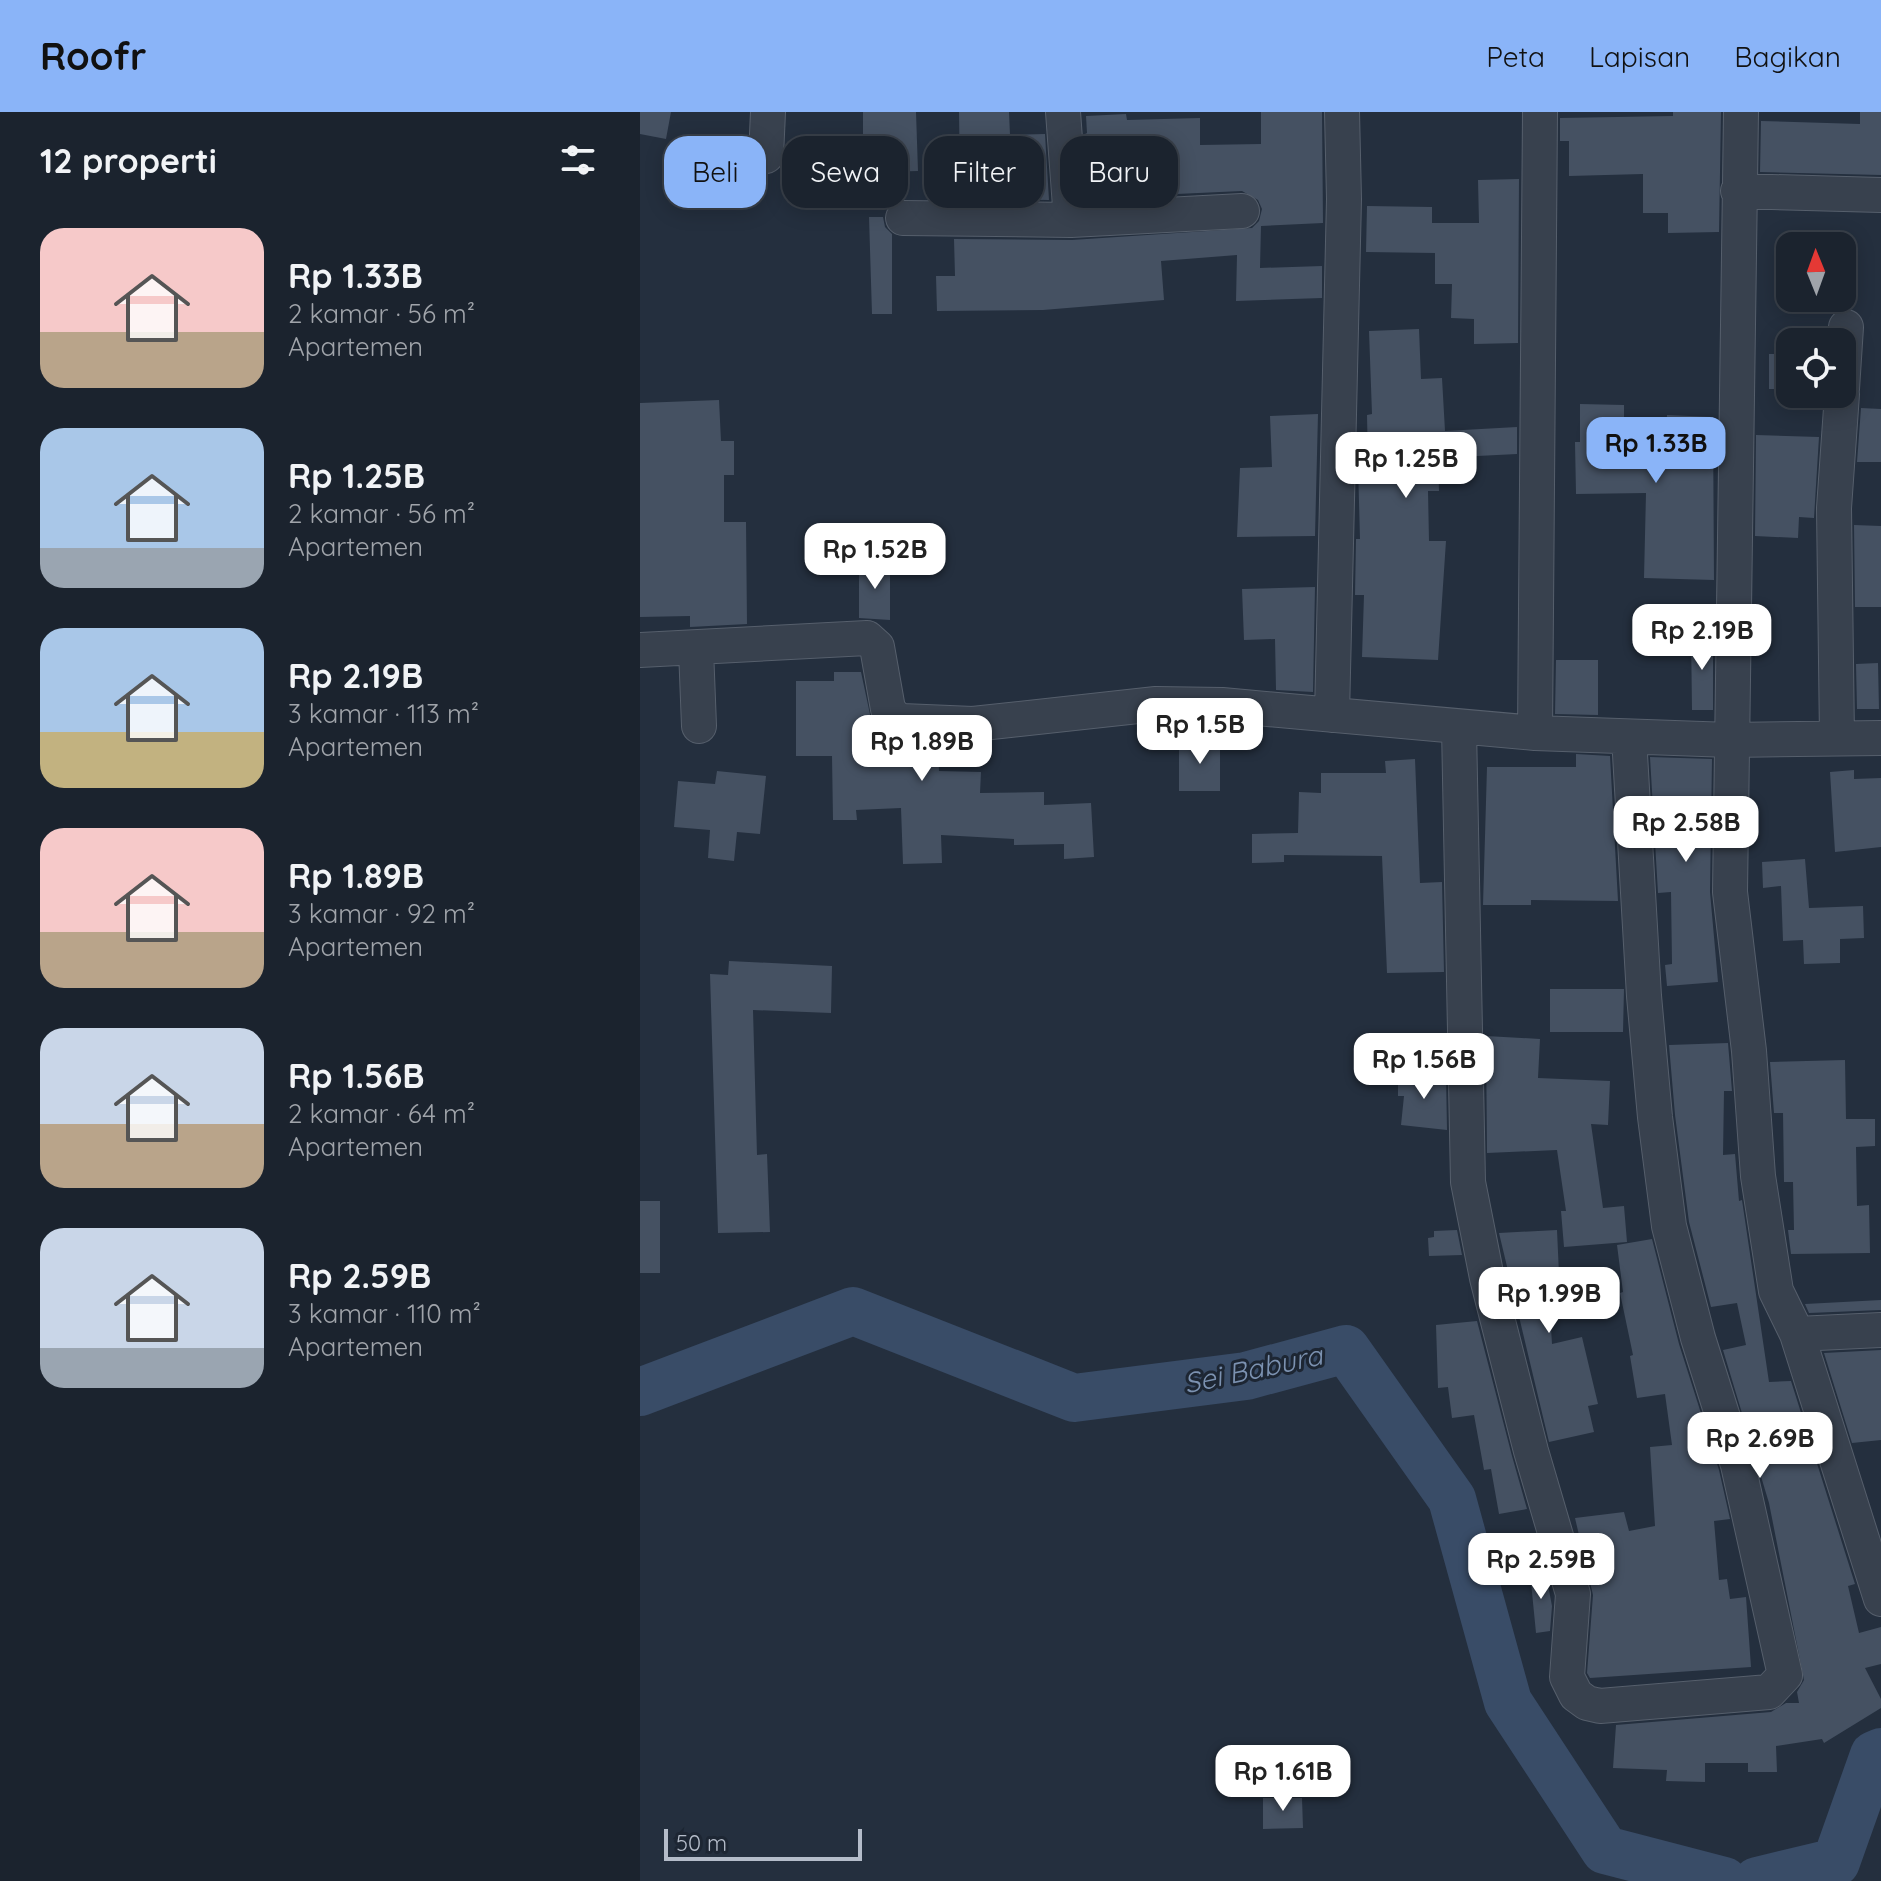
<!DOCTYPE html>
<html lang="id">
<meta charset="utf-8">
<style>
:root{--surface:#1b232e;--page:#242b36;--text:#f1f3f6;--muted:#a0a4aa;--line:#39404a;--accent:#8ab4f8}
body{margin:0;font-family:Quicksand,sans-serif;background:var(--page);color:var(--text);height:100vh;display:flex;flex-direction:column;font-size:30px;white-space:nowrap}
*{box-sizing:border-box;margin:0}
p{font-size:26px;color:var(--muted)}
.icon{flex:none;width:44px;height:44px;fill:none;stroke:currentColor;stroke-width:2;stroke-linecap:round;stroke-linejoin:round}
.map{position:relative;flex:1;overflow:hidden}
.sheet{display:flex;flex-direction:column;background:var(--surface);width:640px}
.sheet>*{flex:none}
.hud{position:absolute;left:24px;top:24px;width:760px;height:72px;display:flex;gap:16px}
.needle{width:52px;rotate:359deg}
.tools{position:absolute;left:1136px;top:120px;display:grid;gap:16px}
.tools a{display:grid;place-items:center;width:80px;height:80px;border-radius:16px;background:var(--surface);box-shadow:0 4px 20px #0003,0 0 0 2px var(--line);font-size:40px}
.scale{position:absolute;left:24px;bottom:20px;width:198px;box-sizing:border-box;padding-left:8px;border:4px solid #b4bcc9;border-top:0;font-size:22px;line-height:28px;white-space:nowrap;color:#b4bcc9;-webkit-text-stroke:6px #1d2633;paint-order:stroke}
.price{position:absolute;translate:-50% -68px;padding:0 18px;border-radius:16px;background:#fff;color:#222;font-size:26px;line-height:52px;filter:drop-shadow(0 2px 4px #0008)}
.price::after{content:'';position:absolute;left:50%;top:48px;width:24px;height:18px;margin-left:-12px;background:inherit;clip-path:polygon(0 0,100% 0,50% 100%)}
.price.current{background:var(--accent);color:#111}
ul{padding:0;list-style:none}
li{display:flex;align-items:center;gap:24px;height:200px;padding:0 40px}
li span{display:grid;place-items:center;flex:none;width:224px;height:160px;border-radius:24px;color:#555}
li>.icon{margin-inline-start:auto}
span .icon{width:96px;height:96px;fill:#fffc;stroke-width:1}
li b{font-size:34px}
h2{display:flex;justify-content:space-between;align-items:center;height:96px;padding:0 40px;font-size:34px}
.tag{padding:0 28px;border-radius:24px;background:var(--surface);box-shadow:0 4px 20px #0003,0 0 0 2px var(--line);font-size:28px;line-height:72px}
.tag.current{background:var(--accent);color:#111}
header{display:flex;align-items:center;gap:48px;box-sizing:border-box;height:112px;padding:0 40px;background:var(--accent);color:#111}
header strong{font-size:38px}
nav{display:flex;gap:44px;margin-inline-start:auto;font-size:28px}
main{display:flex;flex:1;min-height:0}
.map>svg:first-child{display:block}
</style>
<header>
<strong>Roofr</strong>
<nav><a>Peta</a><a>Lapisan</a><a>Bagikan</a></nav>
</header>
<main>
<section class="sheet">
<h2>12 properti<svg class="icon" aria-label="filters" viewBox="0 0 24 24"><path d="M4 7h16M4 17h16"/><circle cx="9" cy="7" r="2"/><circle cx="15" cy="17" r="2"/></svg></h2>
<ul>
<li><span style="background:linear-gradient(#f6c9c9 65%,#b9a48a 0)"><svg class="icon" aria-label="home" viewBox="0 0 24 24"><path d="M3 11l9-7 9 7M6 9v11h12V9"/></svg></span><div><b>Rp 1.33B</b><p>2 kamar · 56 m²</p><p>Apartemen</p></div></li>
<li><span style="background:linear-gradient(#a9c7e8 75%,#9aa5b1 0)"><svg class="icon" aria-label="home" viewBox="0 0 24 24"><path d="M3 11l9-7 9 7M6 9v11h12V9"/></svg></span><div><b>Rp 1.25B</b><p>2 kamar · 56 m²</p><p>Apartemen</p></div></li>
<li><span style="background:linear-gradient(#a9c7e8 65%,#c2b280 0)"><svg class="icon" aria-label="home" viewBox="0 0 24 24"><path d="M3 11l9-7 9 7M6 9v11h12V9"/></svg></span><div><b>Rp 2.19B</b><p>3 kamar · 113 m²</p><p>Apartemen</p></div></li>
<li><span style="background:linear-gradient(#f6c9c9 65%,#b9a48a 0)"><svg class="icon" aria-label="home" viewBox="0 0 24 24"><path d="M3 11l9-7 9 7M6 9v11h12V9"/></svg></span><div><b>Rp 1.89B</b><p>3 kamar · 92 m²</p><p>Apartemen</p></div></li>
<li><span style="background:linear-gradient(#c9d6e8 60%,#b9a48a 0)"><svg class="icon" aria-label="home" viewBox="0 0 24 24"><path d="M3 11l9-7 9 7M6 9v11h12V9"/></svg></span><div><b>Rp 1.56B</b><p>2 kamar · 64 m²</p><p>Apartemen</p></div></li>
<li><span style="background:linear-gradient(#c9d6e8 75%,#9aa5b1 0)"><svg class="icon" aria-label="home" viewBox="0 0 24 24"><path d="M3 11l9-7 9 7M6 9v11h12V9"/></svg></span><div><b>Rp 2.59B</b><p>3 kamar · 110 m²</p><p>Apartemen</p></div></li>
</ul>
</section>
<div class="map">
<svg width="1241" height="1769" viewBox="0 0 1241 1769">
<rect width="100%" height="100%" fill="#242f3e"/>
<g fill="none" stroke-linecap="round" stroke-linejoin="round">
<path stroke="#394c67" stroke-width="48" d="M0,1280L213,1199L434,1286L606,1264L706,1237L812,1387L868,1590L965,1738L1084,1769
M1117,1769L1196,1750L1234,1643L1241,1640"/>
</g>
<path fill="#455162" d="M0,0H31L26,27L0,22Z
M223,0H276L278,59L212,61V67L156,69V48L166,47L165,29L223,28Z
M319,0H369L370,23L405,22L409,88L331,87V69H320Z
M621,0H682L683,111L621,114L620,156L682,154V186L596,189L597,143L521,149L524,188L403,198L297,199L296,164H315L314,127L432,128L612,116L619,109L622,97L618,88L602,79L449,86L445,22L447,21L446,4L486,2L487,8L560,6V33L621,32Z
M1033,0H1081L1079,120L1028,121V101H1003V62L929,64V29H920V6L1033,4Z
M1220,0H1241V63L1120,60L1121,9L1220,12Z
M106,37L108,52L114,59L24,61V38Z
M879,67L878,231L834,232V207L811,206L812,172H795V141L726,140L727,94L792,95V111H839L838,68Z
M229,105H243L245,115L252,122V202H232Z
M779,217L781,267L802,266L805,319L877,315V342L798,346L799,379H788L789,429H806L798,548L722,545L724,483H715L716,427H720L718,353L728,352L727,303L732,302L729,219Z
M1129,242H1150V277H1129Z
M79,288L81,329H94V363H84V410H106L107,512L50,515V504L0,505V291Z
M940,292L984,293V329L1026,328L1027,303L1073,305L1074,468L1004,466L1006,381L936,382L935,330H940Z
M1221,296L1241,297V350H1217Z
M678,302L675,424L597,425L600,356L632,355L630,304Z
M1116,323L1179,325L1174,406L1159,405L1158,426L1115,424Z
M1214,413L1241,414V495H1215Z
M219,451H250V508L219,506Z
M675,475L673,580L636,578L635,527L604,528L602,477Z
M1051,522H1073V598H1052Z
M916,548H958V603L915,602Z
M1238,551L1239,597H1217L1216,552Z
M194,560H221L231,607V640L298,638L299,659L341,660L340,681L404,680V693L451,691L454,745L424,747V732L374,733V727L301,723L302,751L263,752L261,696L216,698L217,708H193L192,644H156V569H194Z
M539,628H580V679H539Z
M936,642L970,644L978,789L891,788V793H843L847,655H936Z
M1010,645L1072,647L1070,780L1078,870L1027,874L1025,853L1032,852L1031,780L1018,781Z
M775,647L780,771L802,770L804,860L747,861L742,744L644,743V750L612,751V722L658,721L659,680L681,681V661H746L745,649Z
M1214,658V667L1241,666V735L1195,740L1190,660Z
M77,659L126,664L120,722L97,720L94,749L68,746L70,718L34,715L38,669L75,672Z
M1165,747L1169,796L1223,794L1224,826L1200,827V851L1164,852L1163,828L1143,829L1141,774L1123,776L1122,750Z
M89,849L192,854L191,901L113,898L117,1043L127,1042L130,1120L78,1121L70,862L88,863Z
M910,877H984L983,920H910Z
M846,924L900,927L898,966L970,969L968,1013L951,1012L963,1096L984,1094L987,1130L924,1135L921,1099H926L917,1038L847,1041Z
M1088,931L1092,979H1084L1083,1043L1095,1042L1099,1089L1102,1088L1129,1270L1151,1269L1215,1472L1208,1474L1219,1521L1241,1515V1552L1225,1556L1241,1587V1596L1184,1631L1182,1627L1136,1634L1137,1660H1108V1651H1065V1670L1026,1669L1027,1658L973,1656L976,1613L1131,1600L1146,1591H1159L1157,1580L1164,1568L1129,1391L1083,1238L1106,1233L1097,1191L1071,1195L1049,1110L1035,1003L1029,933Z
M1205,948L1206,1007H1235V1034L1216,1035L1217,1094L1229,1093L1230,1141L1151,1142L1148,1118H1154L1153,1070H1144L1143,1001H1134L1130,950Z
M758,963H806L807,1018L761,1013L764,984H758Z
M0,1089H20V1161H0Z
M817,1118L822,1143L789,1144L788,1126L794,1125V1119Z
M917,1118L920,1184H909L912,1232L942,1225L958,1292L948,1294L954,1320L909,1330L859,1121Z
M1012,1127L1039,1232L1079,1358L1090,1407L1074,1409L1079,1468L1087,1467L1090,1487L1106,1485L1111,1555L950,1566L947,1561L953,1483L935,1406L984,1400L989,1419L1015,1414L1010,1335L1032,1333L1025,1282L997,1286L990,1244L993,1243L980,1181L983,1180L977,1133Z
M1241,1188V1198L1169,1201L1165,1192Z
M837,1209L872,1344L887,1397L859,1402L851,1357L844,1358L834,1303L812,1306L808,1275L798,1276L796,1213Z
M1241,1238V1328L1212,1331L1184,1241Z
M905,1457L912,1494L910,1519L896,1521L890,1460Z
M623,1686H662L663,1716L623,1717Z"/>
<g fill="none" stroke-linecap="round" stroke-linejoin="round">
<g stroke="#565f6c" stroke-width="36">
<path id="minor" d="M423,0L431,108
M1101,0L1090,780L1109,939L1118,1064L1136,1179L1157,1222L1241,1487
M126,44L128,0
M1098,79L1241,83
M263,106L431,108L602,99
M1202,277L1206,215
M56,537L59,614
M0,538L227,526L237,535L248,597L254,605L262,609L333,612L516,592L582,593L895,621L1090,628L1241,626
M692,603L704,87L702,0
M819,616L828,1070L847,1166L891,1339L933,1482L927,1565L936,1583L947,1591L960,1594L1129,1580L1145,1563L1098,1353L1058,1226L1029,1114L1015,1005L1004,884L989,625
M895,621L900,0
M1197,626L1194,396L1202,282
M1157,1222L1241,1218"/>
</g>
<use href="#minor" stroke="#38414e" stroke-width="34"/>
</g>
<g text-anchor="middle" stroke-width="6" stroke-linejoin="round" paint-order="stroke">
<g font-size="28" font-style="italic" fill="#7c92b1" stroke="#1d2633">
<text transform="translate(613 1257) rotate(-12)" y="10">Sei Babura</text>
</g>
</g>
</svg>
<div class="tools">
<a><svg class="needle" viewBox="-14 -14 28 28"><path d="M0-13l5 13h-10z" fill="#e53935"/><path d="M0 13l5-13h-10z" fill="#a0a4aa"/></svg></a>
<a><svg class="icon" aria-label="locate" viewBox="0 0 24 24"><circle cx="12" cy="12" r="6"/><path d="M12 2v4M12 18v4M2 12h4M18 12h4"/></svg></a>
</div>
<div class="scale">50 m</div>
<b class="price current" style="left:1016px;top:373px">Rp 1.33B</b>
<b class="price" style="left:766px;top:388px">Rp 1.25B</b>
<b class="price" style="left:235px;top:479px">Rp 1.52B</b>
<b class="price" style="left:1062px;top:560px">Rp 2.19B</b>
<b class="price" style="left:560px;top:654px">Rp 1.5B</b>
<b class="price" style="left:282px;top:671px">Rp 1.89B</b>
<b class="price" style="left:1046px;top:752px">Rp 2.58B</b>
<b class="price" style="left:784px;top:989px">Rp 1.56B</b>
<b class="price" style="left:909px;top:1223px">Rp 1.99B</b>
<b class="price" style="left:1120px;top:1368px">Rp 2.69B</b>
<b class="price" style="left:901px;top:1489px">Rp 2.59B</b>
<b class="price" style="left:643px;top:1701px">Rp 1.61B</b>
<div class="hud">
<a class="tag current">Beli</a>
<a class="tag">Sewa</a>
<a class="tag">Filter</a>
<a class="tag">Baru</a>
</div>
</div>
</main>
